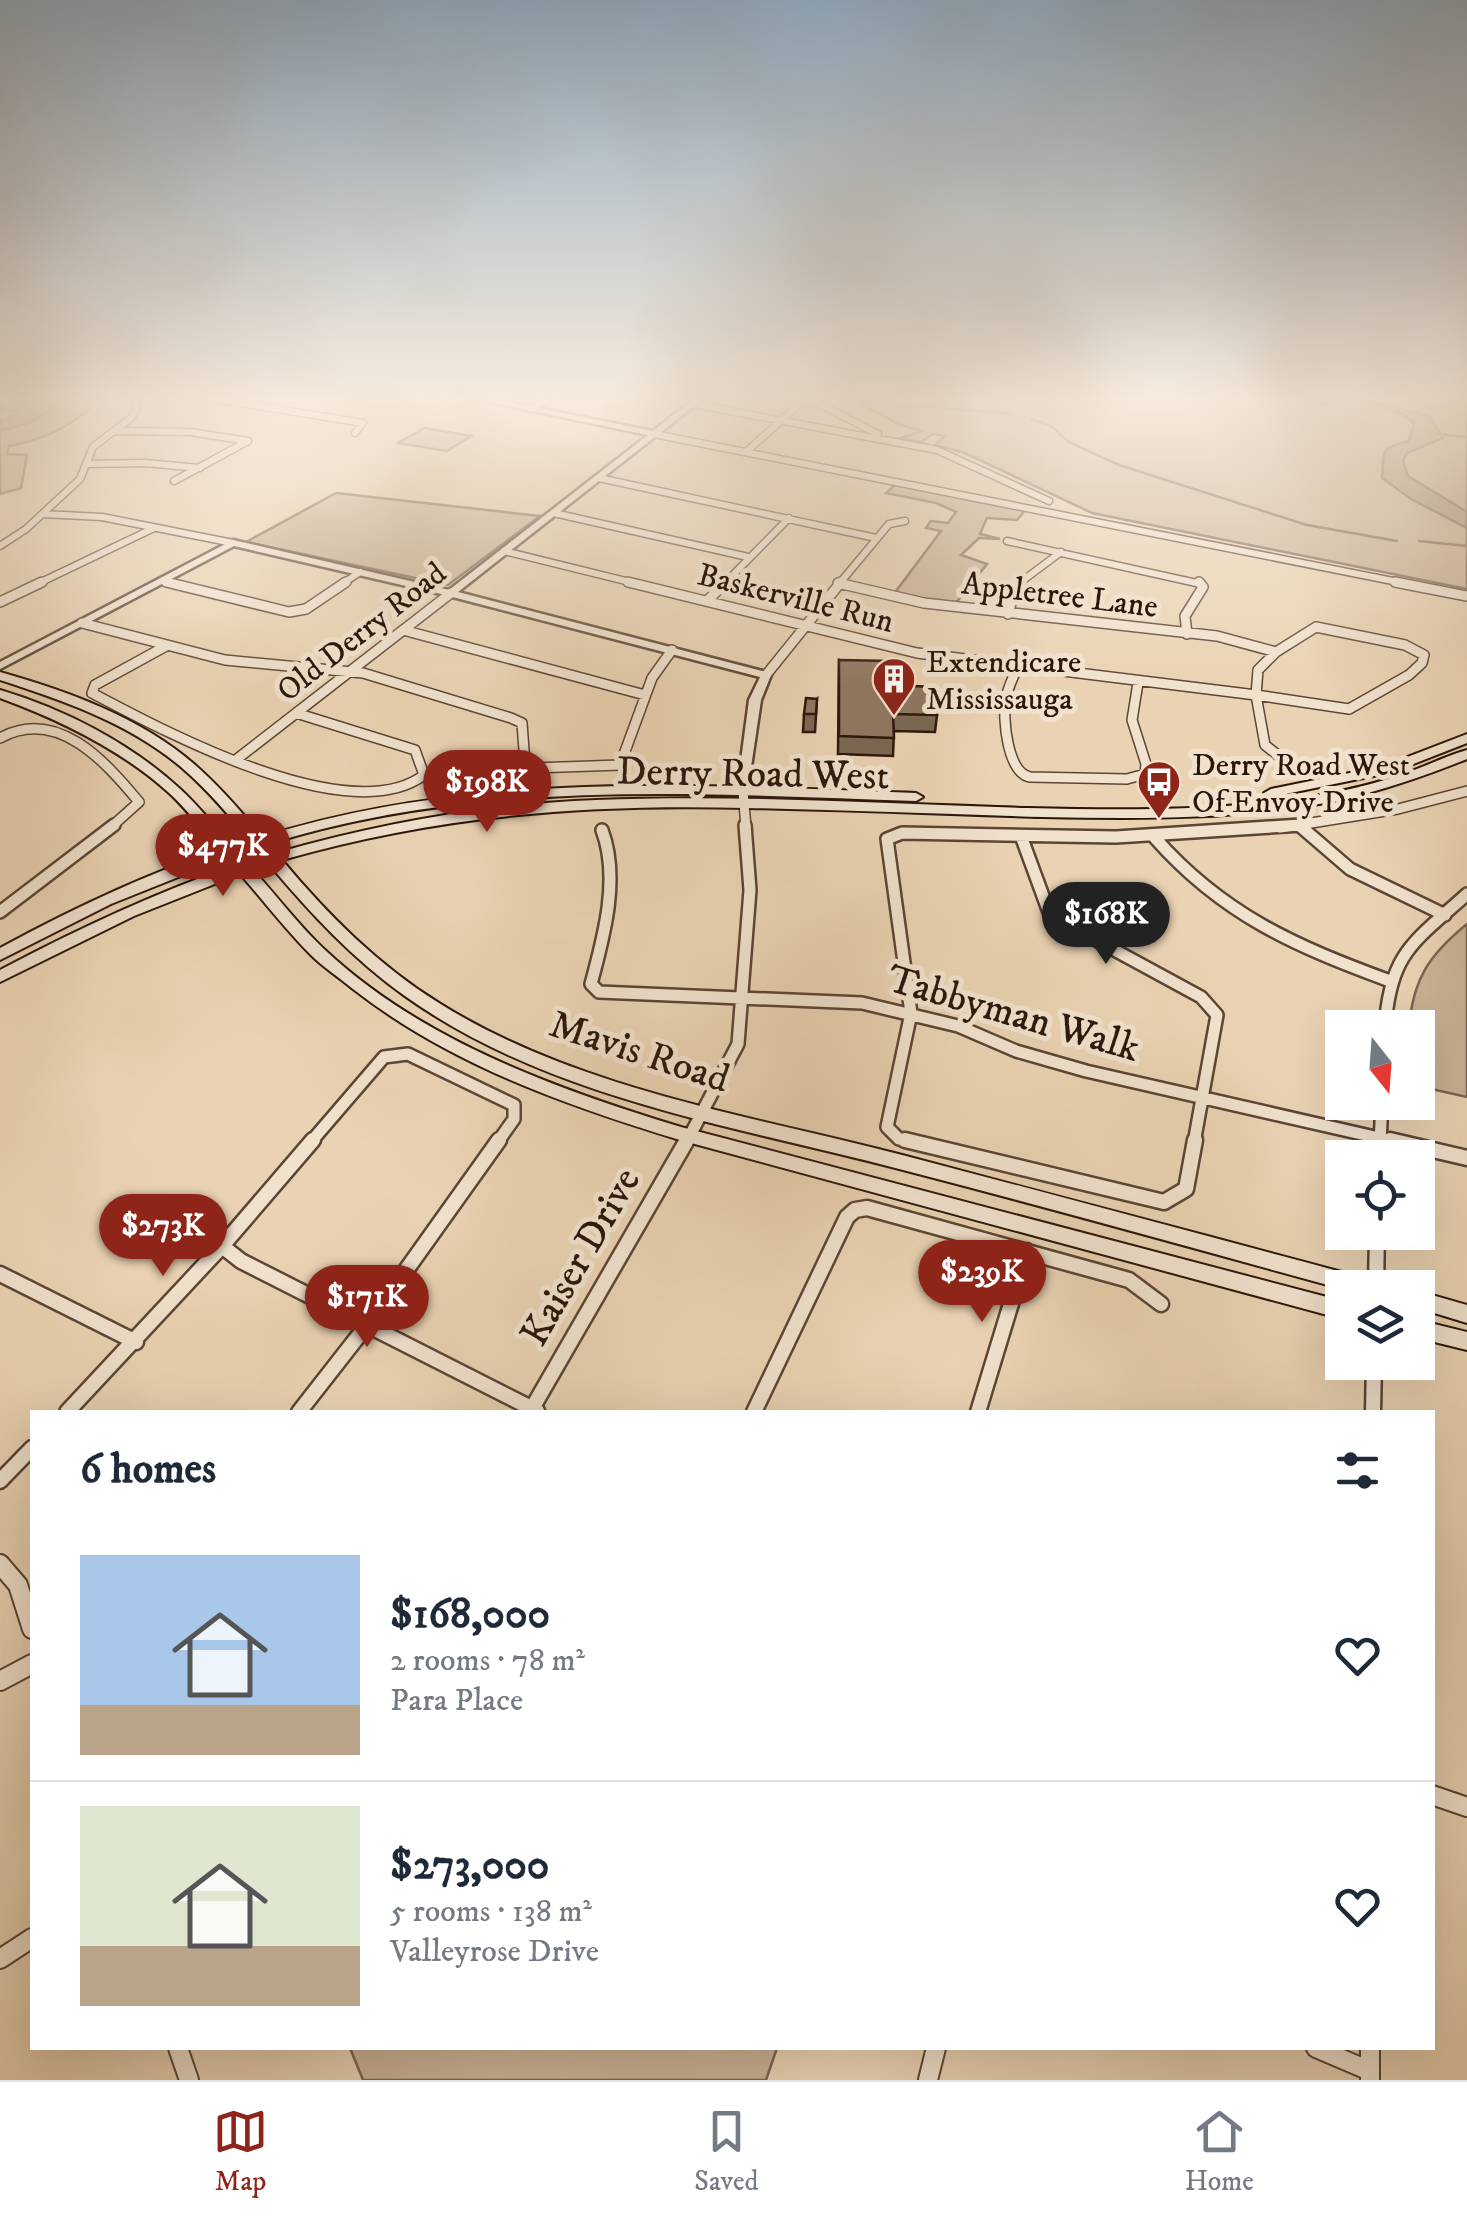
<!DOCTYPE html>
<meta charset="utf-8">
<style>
:root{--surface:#fff;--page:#f2f2f3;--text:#1f2937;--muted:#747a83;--line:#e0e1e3;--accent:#8f2418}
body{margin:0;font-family:"IM FELL DW Pica",serif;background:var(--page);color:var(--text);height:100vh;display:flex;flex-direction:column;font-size:38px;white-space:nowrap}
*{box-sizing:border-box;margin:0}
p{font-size:32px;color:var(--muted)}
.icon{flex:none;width:55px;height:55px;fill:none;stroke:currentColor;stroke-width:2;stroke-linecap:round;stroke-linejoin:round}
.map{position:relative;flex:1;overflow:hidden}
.panel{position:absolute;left:30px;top:1410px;width:1405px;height:640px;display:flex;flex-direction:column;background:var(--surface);border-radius:0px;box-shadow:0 10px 40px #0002}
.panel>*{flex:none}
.needle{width:65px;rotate:163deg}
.controls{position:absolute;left:1325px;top:1010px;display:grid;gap:20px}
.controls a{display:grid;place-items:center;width:110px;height:110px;border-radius:0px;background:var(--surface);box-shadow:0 10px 40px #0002;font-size:50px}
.price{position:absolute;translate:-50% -85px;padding:0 22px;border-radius:35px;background:var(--accent);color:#fff;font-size:32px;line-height:65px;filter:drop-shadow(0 2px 5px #0008)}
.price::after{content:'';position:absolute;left:50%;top:60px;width:30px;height:22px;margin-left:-15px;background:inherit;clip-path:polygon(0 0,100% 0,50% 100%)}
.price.selected{background:#222;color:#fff}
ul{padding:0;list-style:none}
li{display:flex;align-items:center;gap:30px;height:250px;padding:0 50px}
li+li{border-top:2px solid var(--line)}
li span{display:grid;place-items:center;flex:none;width:280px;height:200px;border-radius:0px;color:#555}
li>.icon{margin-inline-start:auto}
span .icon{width:120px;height:120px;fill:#fffc;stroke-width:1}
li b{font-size:42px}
h2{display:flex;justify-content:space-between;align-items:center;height:120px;padding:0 50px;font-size:42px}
.tab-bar{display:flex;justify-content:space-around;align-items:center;height:140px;border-top:2px solid var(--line);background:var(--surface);font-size:28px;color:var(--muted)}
.tab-bar a{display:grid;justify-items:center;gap:5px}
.tab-bar .selected{color:var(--accent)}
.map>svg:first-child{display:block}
</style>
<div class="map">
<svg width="1467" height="2080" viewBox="0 0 1467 2080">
<rect width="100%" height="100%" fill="#ead3b3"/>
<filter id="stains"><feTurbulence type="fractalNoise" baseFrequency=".002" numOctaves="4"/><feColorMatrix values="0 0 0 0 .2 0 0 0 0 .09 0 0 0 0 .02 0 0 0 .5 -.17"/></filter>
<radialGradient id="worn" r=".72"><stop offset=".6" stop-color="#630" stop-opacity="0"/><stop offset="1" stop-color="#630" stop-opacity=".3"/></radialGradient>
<path fill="#cab396" stroke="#7b6450" stroke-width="2.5" d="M0,395H90L83,399L89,409C66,429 39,441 9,446L7,454L27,455L21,488L0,494Z
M845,395H1467V589L1092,513L965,453L935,445L945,436L933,434L921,442L901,438L921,431L898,424L863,405L866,399Z
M424,428L471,436L447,451L398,443Z
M896,484L1026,509L1017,520L987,518L980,534L1000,539L979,538L961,555L987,564L956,603L893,595L941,531L926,528L931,521L948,523L956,512L936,503L886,493Z
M336,493L540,516L448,585L246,542Z
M1467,924V1097L1418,1086V1028L1409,1027C1413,979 1429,955 1467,924Z
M350,2048H777L766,2080H363Z"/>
<path fill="#a9937a" stroke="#77614e" stroke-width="2.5" d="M4,395H51L48,399L54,404L53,409L29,423L0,431V422L20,411L0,409Z
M1294,395C1342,395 1384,401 1430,417L1443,438L1407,453L1403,461L1408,476L1467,512V528L1411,499L1382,478C1385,451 1378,448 1409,441L1414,423C1389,398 1328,399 1294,395Z"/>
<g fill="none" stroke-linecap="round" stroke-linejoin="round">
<path stroke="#77614e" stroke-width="2.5" d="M884,395L896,405L1009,413
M1233,395L1299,398L1331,405
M1453,395L1467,399
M1031,419L1051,426L1069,442L1119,465L1307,525L1397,541
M1437,434L1467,437
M1419,541L1467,546"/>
<g stroke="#5c4535" stroke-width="9">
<path id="minor-far4" d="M191,395L363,423L355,433
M802,395L878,434
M135,400L165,395
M693,404L937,450L1049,501
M531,409L552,395
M114,431L190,432L248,441L174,481
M654,434L1408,584
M746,452L806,398
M86,464L145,463L200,468
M599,478L876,538
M554,513L748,557
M43,514L102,517L233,543
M1007,541L1201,584
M0,546L26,529L80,479L93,447L132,417L137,407L133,395
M504,551L638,584
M163,581L176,584
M838,583L843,584
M37,584L154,528
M342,584L360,572
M724,584L789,518
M839,584L889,524L905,521
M1018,584L1061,552"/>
</g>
<g stroke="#5c4535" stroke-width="12">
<path id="minor-far3" d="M166,582L289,612L306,609L346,582
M628,582L917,653L1256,695
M1395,582L1467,596
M838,583L924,603L1217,636L1276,652
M708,600L726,582
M0,602L42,582
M1008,614L1016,586L1022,582
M82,623L225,660L363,673L511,718L522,723L525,764L534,768L620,765L652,678L672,650
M1316,627L1405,645L1424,655L1422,663L1409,675L1349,709L1256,695L1258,670L1276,652Z
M403,630L645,695
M1187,634L1185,616L1203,587L1199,582
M166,646L95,685L92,693C164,731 349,831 424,775L415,750L296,713
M1017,668C1013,678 1007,689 1006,699C1002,720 1008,773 1030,777L1127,779L1145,774L1146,764L1132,720L1138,683
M766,675L841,582
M1256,695L1265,745L1285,761
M0,738C57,707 104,760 139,802L110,828
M237,759L451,593
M743,791L746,828
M1280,828L1398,809L1467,791"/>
</g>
<g stroke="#5c4535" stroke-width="16">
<path id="minor-far2" d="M1300,826L1350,869L1445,915
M602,830C620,878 604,936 591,984L599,992L862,1003L958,1026L1016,1051L1086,1071L1401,1143
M1021,836L1050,915L1201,997L1217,1015L1194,1143
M1155,838C1223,915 1295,946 1390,981
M0,912L114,825
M1385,1028C1390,952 1414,942 1467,894
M310,1143L384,1057L408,1054L514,1105V1119L497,1143
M686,1143L738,1044L750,890L745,825
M915,1143L899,1139L887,1127L911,1013L887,839L902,833L1116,837L1301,825
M1380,1143L1382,1102"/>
</g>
<g stroke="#5c4535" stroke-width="19">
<path id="minor-far1" d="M905,1140L1164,1202L1186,1189L1195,1140
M1390,1140L1467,1158
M1379,1158L1380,1140
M222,1246L241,1261L537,1411
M0,1274L136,1342
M1376,1288L1377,1232
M67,1412L222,1246L313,1140
M299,1412L367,1325L499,1140
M530,1412L687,1140
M754,1412L847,1217L855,1210L867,1208L1129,1280L1161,1304
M978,1412L1027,1251
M1373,1412L1374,1362
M0,1481L32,1448"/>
</g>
<g stroke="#5c4535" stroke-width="22">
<path id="minor" d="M0,1564L18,1585L32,1629
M0,1681L32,1664
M1432,1795L1467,1807
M0,1959L32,1938
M178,2048L189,2080
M1316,2048L1370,2071
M1370,2048V2080
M928,2080L936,2048"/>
</g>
<g stroke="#5c4535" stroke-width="5">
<path id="tertiary" d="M457,395H473L653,431L699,395H708L458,592L770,673L771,675L761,700L747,794H739L737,791L749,700L760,677L441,594L234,546L0,669V662L233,540L449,590L648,435Z"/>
</g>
<g stroke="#2c160b" stroke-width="4">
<path id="secondary" d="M0,672C67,691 140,717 194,764C219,786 241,811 262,837C474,770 698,785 916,793L923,797L916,801C700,794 478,778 269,844L276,853C381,823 487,804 596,800C740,794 884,804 1028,808C1111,810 1195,811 1278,801C1320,796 1363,788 1403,774C1425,767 1445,756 1467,750V759C1427,775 1387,789 1345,799C1246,820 1143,819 1043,817C944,814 846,810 747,808C585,804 439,815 282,860C328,915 378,965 439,1003C578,1090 749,1115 906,1156C1060,1196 1214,1238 1368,1279L1375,1282L1378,1288L1342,1289C1196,1249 1050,1208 903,1170C736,1126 549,1099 405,996C353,959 310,913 269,864L253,870C277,896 299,926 325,950C422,1041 557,1089 681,1127L1342,1301V1319L680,1140C565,1105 449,1064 353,989C340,978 324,968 311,955C286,930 264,901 240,874L134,916L0,982V970C76,930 152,894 233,866L226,858L111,904L0,960V948C70,910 143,875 219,850C203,831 187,809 168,792C120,749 60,720 0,698V690C64,709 130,743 179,788C198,805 215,827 232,846L250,841C229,815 207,789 181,767C129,723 64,701 0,680ZM256,848L263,856L246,862L239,854Z
M1467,734V743L1393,772L1271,797L1264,793L1271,789L1384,766Z
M1418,1291L1467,1305V1323L1418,1308Z
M1418,1320L1467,1332V1350L1418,1338Z"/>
</g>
<use href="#minor-far4" stroke="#f1e2ce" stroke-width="6"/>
<use href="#minor-far3" stroke="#f1e2ce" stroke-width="9"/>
<use href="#minor-far2" stroke="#f1e2ce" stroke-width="11"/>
<use href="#minor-far1" stroke="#f1e2ce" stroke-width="14"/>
<use href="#minor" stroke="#f1e2ce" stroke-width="18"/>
<use href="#tertiary" fill="#f1e2ce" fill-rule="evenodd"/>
<use href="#secondary" fill="#f1e2ce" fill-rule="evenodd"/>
</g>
<path fill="#7b6754" stroke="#2c160b" stroke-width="2.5" d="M839,660L893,685L937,715L935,732L894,731L893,756L838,754Z
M817,699L815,732H803L804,714Z"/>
<path fill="#8f7862" stroke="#2c160b" stroke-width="2.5" d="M839,660L891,661L893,685L934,687L937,715L893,714L894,738L839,736Z
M806,698L817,699L816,714H804Z"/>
<linearGradient id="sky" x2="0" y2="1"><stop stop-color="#8fa7bc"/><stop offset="0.58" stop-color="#f6ebdd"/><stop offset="1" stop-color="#f6ebdd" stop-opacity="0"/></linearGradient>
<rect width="1467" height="686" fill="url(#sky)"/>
<defs>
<g id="building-pin" transform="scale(2.25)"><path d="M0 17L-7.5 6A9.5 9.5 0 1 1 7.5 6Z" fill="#8f2418" stroke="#f1e2ce"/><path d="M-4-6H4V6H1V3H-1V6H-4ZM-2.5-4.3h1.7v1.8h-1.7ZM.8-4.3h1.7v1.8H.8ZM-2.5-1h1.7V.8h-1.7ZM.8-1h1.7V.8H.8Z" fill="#fff"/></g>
<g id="bus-pin" transform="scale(2.25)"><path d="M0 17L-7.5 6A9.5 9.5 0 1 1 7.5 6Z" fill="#8f2418" stroke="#f1e2ce"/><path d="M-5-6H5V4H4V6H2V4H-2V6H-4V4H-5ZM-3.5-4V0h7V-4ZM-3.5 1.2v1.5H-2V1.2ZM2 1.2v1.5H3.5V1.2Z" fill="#fff"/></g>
</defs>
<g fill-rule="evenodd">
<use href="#building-pin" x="894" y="679"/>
<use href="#bus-pin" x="1159" y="782"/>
</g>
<g text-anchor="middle" stroke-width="10" stroke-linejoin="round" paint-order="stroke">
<g font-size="32" fill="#2c160b" stroke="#f1e2ce">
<text transform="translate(1060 594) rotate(7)" y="11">Appletree Lane</text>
<text transform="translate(796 597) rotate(14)" y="11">Baskerville Run</text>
<text transform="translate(361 631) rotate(-38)" y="11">Old Derry Road</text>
</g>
<g font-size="32" fill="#2c160b" stroke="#f1e2ce" text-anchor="start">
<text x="926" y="672">Extendicare<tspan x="926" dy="37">Mississauga</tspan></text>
<text x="1192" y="775">Derry Road West<tspan x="1192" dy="37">Of Envoy Drive</tspan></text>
</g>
<g font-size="40" fill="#2c160b" stroke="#f1e2ce">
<text transform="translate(753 772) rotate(1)" y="14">Derry Road West</text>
<text transform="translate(1014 1012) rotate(16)" y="14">Tabbyman Walk</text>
<text transform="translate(640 1050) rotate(18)" y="14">Mavis Road</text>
<text transform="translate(579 1256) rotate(-60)" y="14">Kaiser Drive</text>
</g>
</g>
<rect width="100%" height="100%" filter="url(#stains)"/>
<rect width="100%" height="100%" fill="url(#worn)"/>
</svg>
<div class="controls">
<a><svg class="needle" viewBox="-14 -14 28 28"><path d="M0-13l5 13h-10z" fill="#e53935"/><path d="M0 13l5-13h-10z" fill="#747a83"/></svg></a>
<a><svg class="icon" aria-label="locate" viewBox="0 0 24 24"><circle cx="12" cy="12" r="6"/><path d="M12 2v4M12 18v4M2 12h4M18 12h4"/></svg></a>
<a><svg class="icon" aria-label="layers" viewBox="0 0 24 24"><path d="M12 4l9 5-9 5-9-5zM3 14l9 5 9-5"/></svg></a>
</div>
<b class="price" style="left:487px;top:835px">$198K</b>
<b class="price" style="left:223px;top:899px">$477K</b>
<b class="price selected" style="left:1106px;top:967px">$168K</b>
<b class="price" style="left:163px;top:1279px">$273K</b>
<b class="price" style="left:982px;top:1325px">$239K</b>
<b class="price" style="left:367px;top:1350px">$171K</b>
<section class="panel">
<h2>6 homes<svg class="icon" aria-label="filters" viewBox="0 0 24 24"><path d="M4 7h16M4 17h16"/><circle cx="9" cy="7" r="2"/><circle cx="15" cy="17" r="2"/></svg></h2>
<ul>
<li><span style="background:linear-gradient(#a9c7e8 75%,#b9a48a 0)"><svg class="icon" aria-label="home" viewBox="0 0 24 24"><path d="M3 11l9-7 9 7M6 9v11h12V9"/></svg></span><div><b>$168,000</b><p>2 rooms · 78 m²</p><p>Para Place</p></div><svg class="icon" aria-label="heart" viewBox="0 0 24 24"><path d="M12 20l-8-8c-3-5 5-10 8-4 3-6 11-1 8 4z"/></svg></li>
<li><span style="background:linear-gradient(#dfe7d0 70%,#b9a48a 0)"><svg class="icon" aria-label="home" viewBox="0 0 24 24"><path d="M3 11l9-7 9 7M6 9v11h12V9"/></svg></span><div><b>$273,000</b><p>5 rooms · 138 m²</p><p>Valleyrose Drive</p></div><svg class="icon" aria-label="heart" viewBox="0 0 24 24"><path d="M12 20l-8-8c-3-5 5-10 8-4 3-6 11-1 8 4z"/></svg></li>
</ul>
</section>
</div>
<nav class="tab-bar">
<a class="selected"><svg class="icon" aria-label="map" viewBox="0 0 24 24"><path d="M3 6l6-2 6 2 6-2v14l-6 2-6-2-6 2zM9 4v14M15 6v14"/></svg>Map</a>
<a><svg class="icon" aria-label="saved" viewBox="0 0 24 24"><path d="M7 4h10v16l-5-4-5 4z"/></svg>Saved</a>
<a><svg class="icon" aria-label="home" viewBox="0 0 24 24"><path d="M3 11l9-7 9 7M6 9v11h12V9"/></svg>Home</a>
</nav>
